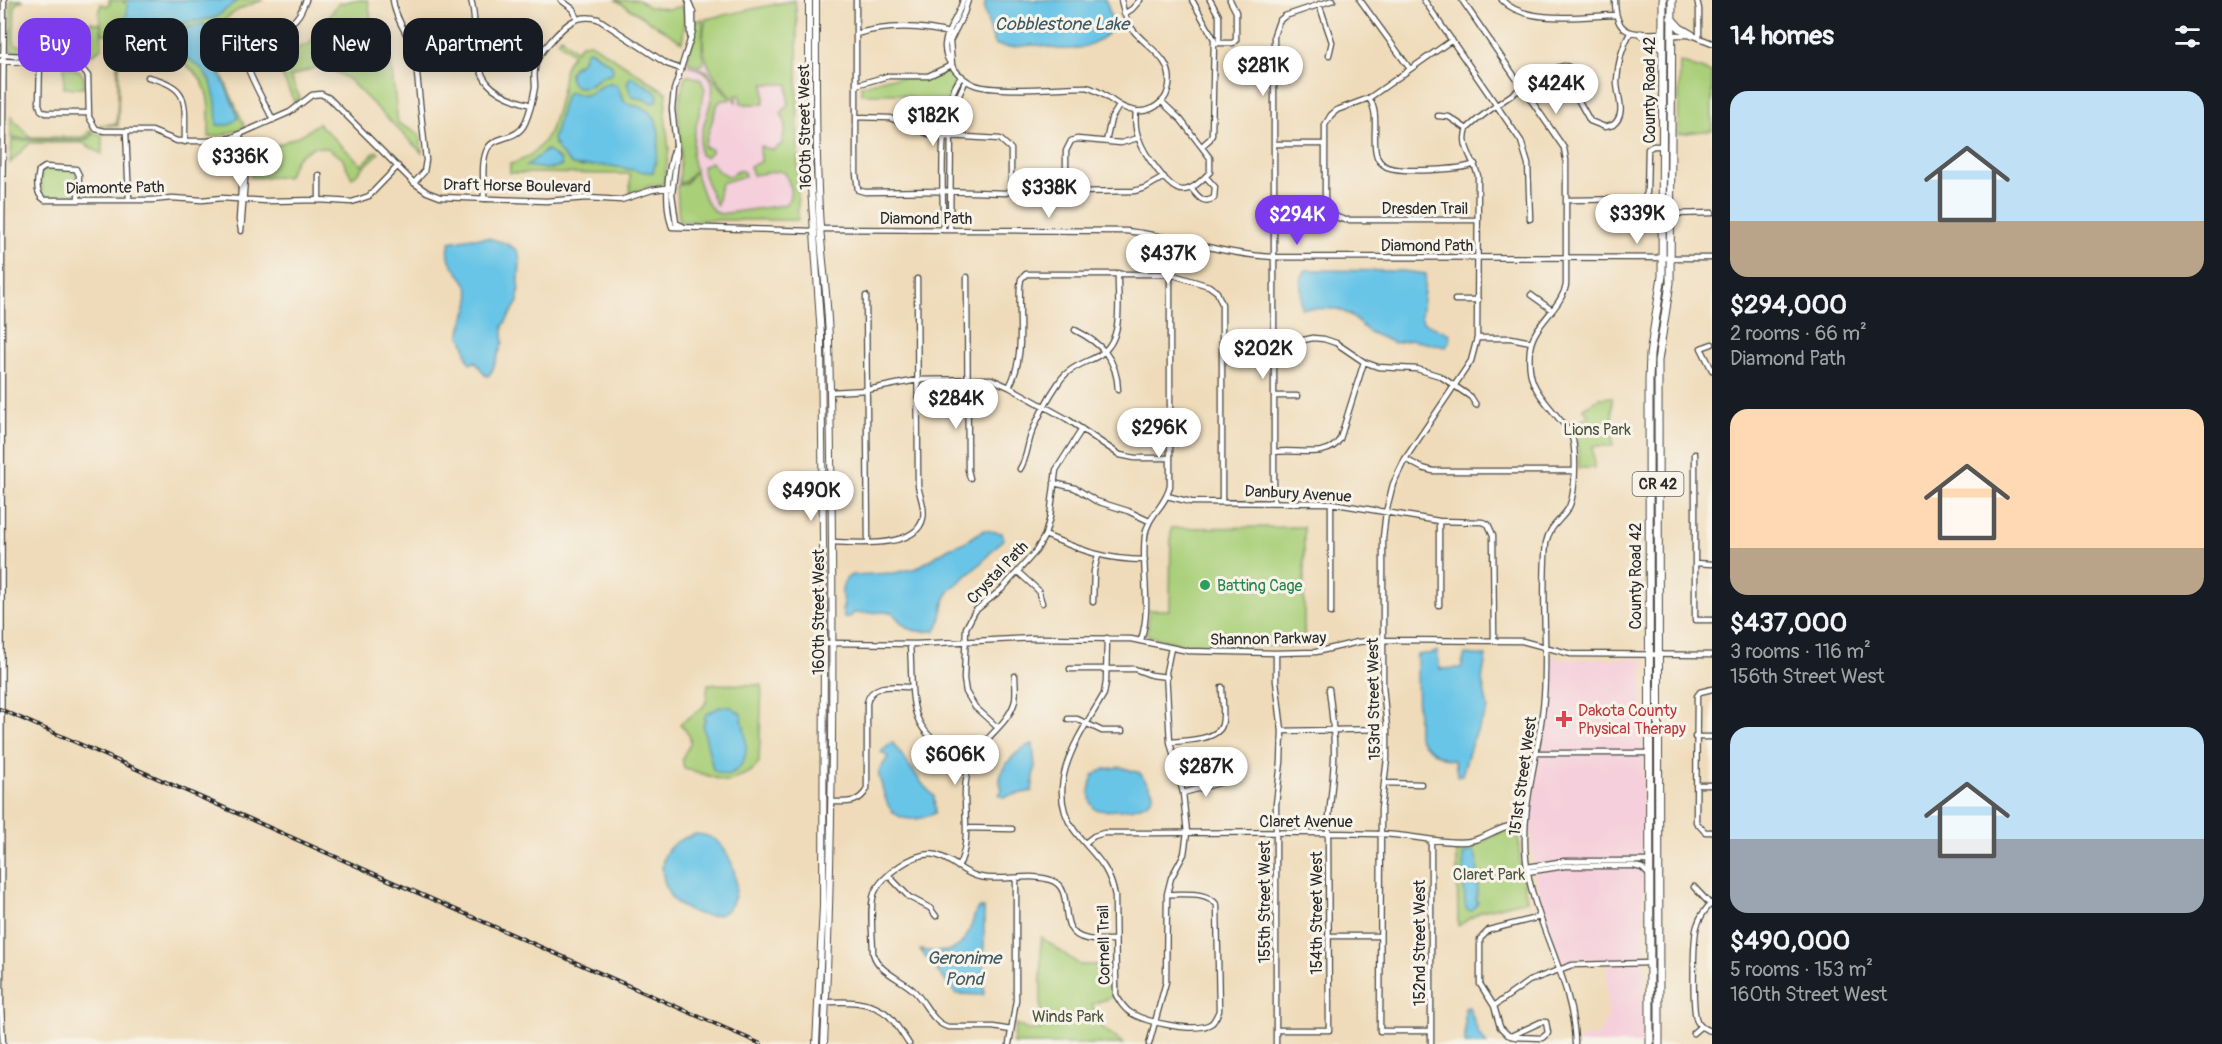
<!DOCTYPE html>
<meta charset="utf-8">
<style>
:root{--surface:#171b24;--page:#20242c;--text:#f1f3f6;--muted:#9ea1a6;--accent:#7c3aed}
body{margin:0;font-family:Pangolin,sans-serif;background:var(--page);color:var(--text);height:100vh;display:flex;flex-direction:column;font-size:22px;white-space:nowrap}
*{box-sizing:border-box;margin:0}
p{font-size:20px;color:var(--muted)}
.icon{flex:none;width:33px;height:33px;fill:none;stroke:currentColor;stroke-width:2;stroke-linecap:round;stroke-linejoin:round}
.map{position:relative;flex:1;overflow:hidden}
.details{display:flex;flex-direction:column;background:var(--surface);width:510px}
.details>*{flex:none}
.guide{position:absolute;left:18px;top:18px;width:570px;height:54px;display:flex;gap:12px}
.price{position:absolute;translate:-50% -51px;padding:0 14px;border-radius:21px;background:#fff;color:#222;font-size:20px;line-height:39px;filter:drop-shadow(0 2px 3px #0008)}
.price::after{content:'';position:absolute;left:50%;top:36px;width:18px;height:14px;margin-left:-9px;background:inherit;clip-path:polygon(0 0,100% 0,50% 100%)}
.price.current{background:var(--accent);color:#fff}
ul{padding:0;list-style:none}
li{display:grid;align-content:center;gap:12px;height:318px;padding:0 18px}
li span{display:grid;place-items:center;height:186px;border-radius:18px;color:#555}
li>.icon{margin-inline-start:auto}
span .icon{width:108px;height:108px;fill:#fffc;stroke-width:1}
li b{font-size:26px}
h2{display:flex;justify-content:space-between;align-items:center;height:72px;padding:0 18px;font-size:26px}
.chip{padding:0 21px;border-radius:18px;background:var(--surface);box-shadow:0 3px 15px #0003;font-size:21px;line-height:54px}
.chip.current{background:var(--accent);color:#fff}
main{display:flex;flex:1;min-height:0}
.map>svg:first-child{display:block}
</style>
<main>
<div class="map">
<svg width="1712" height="1044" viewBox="0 0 1712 1044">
<rect width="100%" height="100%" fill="#f7f3e8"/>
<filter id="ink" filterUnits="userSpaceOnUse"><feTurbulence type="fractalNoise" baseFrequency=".0167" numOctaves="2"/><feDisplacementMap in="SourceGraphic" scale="12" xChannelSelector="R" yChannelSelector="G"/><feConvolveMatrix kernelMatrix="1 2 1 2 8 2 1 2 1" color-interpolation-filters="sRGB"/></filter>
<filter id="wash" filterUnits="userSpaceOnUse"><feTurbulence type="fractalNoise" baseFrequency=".008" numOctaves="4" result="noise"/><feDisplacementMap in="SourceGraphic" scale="24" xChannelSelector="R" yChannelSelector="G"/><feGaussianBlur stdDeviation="1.35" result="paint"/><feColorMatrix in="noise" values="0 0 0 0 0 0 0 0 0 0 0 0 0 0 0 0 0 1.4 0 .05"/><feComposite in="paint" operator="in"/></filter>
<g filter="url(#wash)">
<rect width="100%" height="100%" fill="#efdbb9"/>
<path fill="#f5cfdb" d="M783,0H798V220L684,222L679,219L677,208L676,186L681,153L678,108L695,42L697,25L782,3Z
M1550,655L1562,659H1643L1644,1044H1580V1038L1598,1036L1608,1015L1607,960L1577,959L1562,964L1535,879L1530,825L1533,798L1549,707Z"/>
<path fill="#a9cf78" stroke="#6a7d52" stroke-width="1.5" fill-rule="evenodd" d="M11,0H24L18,2L15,6L14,41L16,45L30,47L36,45L38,19H55L52,21V30L62,29L60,19L67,22L68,32V23L71,24L69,34L72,36L67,37L66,43L71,42L68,44L67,55H69V58L11,51Z
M109,0H123L125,4L124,0H263C233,10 225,16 207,41L245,127L223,135L209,137C209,115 212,89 195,73C185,63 175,58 166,47L132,48L117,58L119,60L118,126L99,125L117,124C117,105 120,84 117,66C115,48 104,51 113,30L109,35L103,34L99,14L101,4L107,6L110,3Z
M354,0H368L371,19L390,56L398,123L420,135L422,153L348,79L333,70L316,67L290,77L300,98L295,103L271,52L275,50L267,31H271L283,54L309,44L338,4Z
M616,0H639L649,7L669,9L683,6L685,22L682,42Z
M795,0L797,23L798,220H707L679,222L677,186L686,183L695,171C701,186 704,208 720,214L784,205L789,200L791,188L785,173L779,171L753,175L750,166L761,162L760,146L773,150L781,145C784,135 788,123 781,114L788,104V84H764V104H741L740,95H736V102C712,75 696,57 706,19Z
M703,19L702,52L704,63L700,66L687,62L693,37L695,21Z
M90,22L101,24L102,48L82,61L73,58L76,50L78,49L79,53H87L85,47L90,45V36L92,35L90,34Z
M561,37L576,51L581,44L591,43L667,93L665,114L669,150L664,184L649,186L630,194V174L510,173V164C547,155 555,122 562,89C565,73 562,68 573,54L558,41ZM590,50L612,65L611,75L602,76L590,86L570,73L574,66L582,62L586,52ZM604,84L621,94L626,103C632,106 640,106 645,109C666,124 657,151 653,172L595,164L583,167L572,165L554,144L573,94L588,95ZM546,150L559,159L562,165L551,169L527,165L537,159Z
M1680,62L1712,73V130L1678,134Z
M688,65L707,71L730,98L729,100H722L717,105L704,147L711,149V152L706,157L700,155C695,132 722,92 709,76C704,69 695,69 688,65Z
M64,67L80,71L84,78V88H64Z
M951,70L957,78L944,110L926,106L912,97L898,94H861V86L888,78H930Z
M688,75L701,80L705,89L694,135L692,156L695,170L686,181L679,184L681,147L678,107L685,76Z
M11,116L30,137H82L91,130L93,132L88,137L81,140L11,138Z
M318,123L362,165L376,151L379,153L352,178L342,158L327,148L313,147L297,157L287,177H251L250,157L305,133Z
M94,133L102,135V154L83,143H30L10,163L12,140L82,141L90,138Z
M711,162L718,171L725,174L726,176L733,175L734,172L737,173L738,170L744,172L745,176L721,183L717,205L714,201L702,170L703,166Z
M45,169L73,170C78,175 78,192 75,197H45L42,195L41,173Z
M1612,397L1613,446H1593L1594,468H1579L1578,442L1573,428L1589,415L1583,408L1600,398Z
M1304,527V646H1187L1147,635L1149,610H1170L1171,528Z
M708,684L762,685L759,762L756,767L750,772L727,782L684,768C676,746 705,749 680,724L703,707L706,702Z
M1518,828L1520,865L1527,900L1482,911L1458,926L1457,847L1482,842L1502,831Z
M1041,937L1080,965H1111L1113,997L1092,1004L1103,1028L1124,1044H1013L1016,1024L1027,1030H1041Z"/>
<path fill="#69c5e7" stroke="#4a7889" stroke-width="1.5" d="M128,0H238L215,18L177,24L161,33L143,30L128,24L126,20Z
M986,0H1106L1114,27C1101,42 1081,51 1060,49C1052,49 1044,45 1036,45C1022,45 1008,50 994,44L993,40L984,9Z
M203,24L207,26L205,35L206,47L215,61L238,116V118L229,125H217L216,102L211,82L201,68L180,52L167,38L178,30Z
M121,34L151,39L152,42L150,44C140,46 128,51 119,51L115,46L117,36Z
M589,50L612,65L613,73C610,74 606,74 603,76C591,81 590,90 575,86L570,80C568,68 575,68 582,62L586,52Z
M633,77L656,92L658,96L657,101L652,103L644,99L632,97L627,83L630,78Z
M609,83C623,83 617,95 625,102C630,107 637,105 643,108C667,120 658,153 653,172C639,173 624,167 610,166C597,164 584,168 572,165L559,151L553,140L566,94L571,92C588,102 595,87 609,83Z
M547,150L561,161V166L546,169L526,166Z
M472,238H488L505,243L517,250L520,259L518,302L503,326V342L492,371L488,376L485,375L475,361L471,364C463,355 468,344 460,337V333C461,321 471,308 470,297C469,273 442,269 450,242Z
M1306,270L1402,271L1426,274L1421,316L1423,322L1450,334V341L1446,347L1411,340L1394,343L1369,332L1350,315L1338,309L1301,308V278Z
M984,530L1002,533L1004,538L979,565L950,590L945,598L939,626L935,631C912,633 906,630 892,612L854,613L850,617H844L842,610L844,605C840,595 841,579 852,575L894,573L917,568L949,548L963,543Z
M1437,651L1440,669L1461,668L1465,654L1486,656L1482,680L1488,709L1472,742L1462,775L1458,776L1454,760C1440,758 1425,749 1418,736L1417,655L1434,653Z
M720,707H731L741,714C746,736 754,764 728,775L719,773L713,769L703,727L706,714Z
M892,742L924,786L934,796L935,813C916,822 894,823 886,800C883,792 882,785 879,777V771L888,757L881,752Z
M1033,744L1035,767L1032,791L1003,797L999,795L1002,790C1001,786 1000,783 1000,780C1000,767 1021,746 1033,744Z
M1120,767L1140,773L1153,792C1155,810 1108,813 1095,809C1087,801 1089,785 1093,775L1105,769Z
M696,834C704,835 712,836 718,842C732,856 741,883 733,901C723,927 684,914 671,897C667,891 664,882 663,875C659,851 674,840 696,834Z
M1473,851C1479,858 1479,891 1476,899L1478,903L1472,911L1467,910L1465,904L1463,856L1465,853Z
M978,908H983L984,911V993L983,995L956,994L920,950C945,953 961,955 971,926C974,920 974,913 978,908Z
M1469,1007L1479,1034L1487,1044H1465V1008Z"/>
</g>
<g filter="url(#ink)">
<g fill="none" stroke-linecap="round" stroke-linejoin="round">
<g stroke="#484540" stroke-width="7">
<path id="minor" d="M393,0C395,20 410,36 415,55L426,160L424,172L414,183
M471,0C475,12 474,25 475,37C476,81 490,94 531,105
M561,0L573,9L577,19
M963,0C959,16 945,32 945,47C945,62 961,80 975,85C997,93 1060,87 1086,87C1106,91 1116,109 1136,111C1145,112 1154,109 1161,102C1166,98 1168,92 1169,86C1174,57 1144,47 1130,26C1125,18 1123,9 1121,0
M1192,0L1214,39L1212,134L1210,139L1202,146
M1210,0L1219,16V43H1216
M1360,0L1410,69
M1424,0L1521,141L1528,164L1530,219
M1462,0L1564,148L1566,160V285C1561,309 1533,324 1530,349C1526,385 1540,395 1561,421C1566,427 1572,433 1573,441C1576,456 1576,495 1568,509C1560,521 1549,527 1546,543C1541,594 1548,646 1544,697C1540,752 1520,805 1526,860C1533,924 1574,979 1575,1044
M1502,0C1525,25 1584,16 1615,15
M1615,0C1615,37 1633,34 1663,33
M1697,0L1699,9V37
M689,4L690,35
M1319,4L1332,42L1329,55
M1124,14L1132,9L1140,0
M856,34C886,25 922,25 952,34
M1671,35H1692L1712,43
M1452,40L1369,98L1337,110L1331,115L1325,125V202C1329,213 1334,217 1345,220H1478
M1219,43H1233L1236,40V12L1230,0
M0,55L30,56L68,61L79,65L88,76L89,117L96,129L105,131H152L177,141H207L231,138L290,112L312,95L321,94L329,98L414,183L427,192L440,197L546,201L588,198L621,200L652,190L673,187
M40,58L39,104L41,110L46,113H89
M0,61L68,64
M952,65L950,41L964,13L968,0
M148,77C192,87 184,104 185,142
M856,85L888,76H928L952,65
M1369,98C1380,115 1372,134 1376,153C1377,159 1381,164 1387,167C1402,173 1460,170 1475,164
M1136,111C1135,120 1135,130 1139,139C1143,152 1169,191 1183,190C1193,190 1203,179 1210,172V158L1181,120L1162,102
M1438,116L1449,117L1467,129
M856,117L890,118L931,135L1000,139L1011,149V189L1006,193L940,191L865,192L858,190L856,174V0
M273,120C265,103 247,73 244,56C237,22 275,32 291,23C299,18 302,9 306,0
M126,131L129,200
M239,135L244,145L246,166L241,231
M239,135L242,173L239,220L241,230
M1138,138L1121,143L1077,139L1071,141L1066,151V189L1073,192L1134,191L1145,188L1164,177
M1106,142L1111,119L1119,106
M1274,144H1325
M675,148C667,170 664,204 672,227L813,231
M1191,188C1198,196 1203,205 1214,198L1215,187L1206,177
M484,199C484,185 481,165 486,152C492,134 517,142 525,123C530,112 533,99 535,87C535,79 533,72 536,64C538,55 545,48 551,41C564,26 576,13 598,19L667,64L681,69
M78,200L79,175L76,169L45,167L39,171C37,180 35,195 45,200H152L172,198L202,200L222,198L267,201L319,200L352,202L369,196L398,166
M319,200V175
M1567,200L1644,199L1647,193L1648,149L1653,146H1662
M1671,214L1712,213
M684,227L676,223L672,194L677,153L672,109L674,90L693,31V12L688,0
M820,229L1126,231C1175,236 1224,255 1274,257L1712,258
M943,230C944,187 935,110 962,76
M950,230L951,120L954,106L966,80
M967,277L968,470L970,478
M1531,295L1552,310
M866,296L868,543
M1455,300H1478
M1075,330C1101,343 1117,359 1118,390
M1477,338H1511L1531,342
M1222,343L1294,342L1313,338L1324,339L1336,343L1364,362L1378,367L1417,369L1440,376L1471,397L1476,405
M1712,344L1701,348L1712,370
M1009,387C1026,357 1018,318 1020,286L1021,279L1026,274H1170L1209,286L1217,292L1222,304V502
M830,392L867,390L917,380L991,379L1009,387L1067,419L1120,455L1135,458H1170
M1274,396H1297
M1274,452C1295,448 1328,460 1340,439L1364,362
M1695,454V620H1712
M1405,459L1422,468L1433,471H1574
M1020,469C1027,458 1027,447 1031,435C1038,417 1048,398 1059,382C1068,368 1082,364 1096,357C1126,342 1117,301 1118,273
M1054,483L1075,488L1096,501L1128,511L1149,521
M1167,496L1191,502L1331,503L1439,521L1482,522L1488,524L1493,535L1494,641
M1274,502V35L1279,21L1285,16L1333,0
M1331,503V613
M1045,535C1080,550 1106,560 1145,560
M832,542C855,543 917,549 923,518C926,508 919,495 918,485L917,279
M1695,563L1712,564
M1018,572L1038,590L1042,603
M1093,602L1094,571L1098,555
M1439,605V521
M1107,638L1106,682L1104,694C1081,734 1042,784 1074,830C1093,856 1108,862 1115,896L1116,995C1120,1002 1124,1009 1131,1013C1146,1022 1197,1034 1212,1023C1215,1020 1217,1015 1219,1011L1217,905C1206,890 1184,895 1167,894
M1141,640C1152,607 1141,570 1145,536C1147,516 1166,506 1170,486V274
M824,643L916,644L1035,638L1131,639L1188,651L1276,653L1316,652L1358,642L1383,640L1522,641L1571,654L1712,655
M910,644C914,704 903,735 971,760
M1276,653V681L1282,731L1281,762L1276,804V1044
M1070,669H1135L1151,675L1167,677
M1712,689L1700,692L1697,696L1696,822L1705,832H1712
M1068,719H1077L1102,731H1122
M997,727L975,707L966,692L964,679L966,628L975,611L1002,589L1036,551L1045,535L1050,517L1056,470L1082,429
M1282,731L1387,729
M1695,737H1712
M1170,742C1184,741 1218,740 1222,725C1225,714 1222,699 1222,687
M1536,753H1649
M1384,783L1421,784
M1696,785H1712
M1183,793L1223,782
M832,802C847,802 859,804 867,789V703C871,682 894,687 910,687
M966,828L1012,829
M1085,843L1094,836L1104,833C1195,833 1287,831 1378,834C1406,834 1432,842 1460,842C1485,842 1497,824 1525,824
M958,867C975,836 958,800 969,767C977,742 1006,727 1014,704C1017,695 1015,685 1015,676
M1527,867L1565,861H1649
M1527,872L1565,866H1634L1642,868L1649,875
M889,876L909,897L930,908L936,916
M1694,887L1710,904
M1712,903C1705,909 1700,917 1697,926C1693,938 1692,1011 1697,1021C1700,1027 1706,1030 1712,1031
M1328,936H1380
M818,1003C842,1001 872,999 890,1017C897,1025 903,1035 909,1044
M1494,1006L1529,981L1572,965L1649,963
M1011,1030L993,1027H948C931,1022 926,1002 913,990C900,978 878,972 873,953C873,937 869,909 874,894C880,876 916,850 936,855C952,859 963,874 980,877C1002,882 1034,872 1053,881C1077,892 1053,932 1087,939C1096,941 1106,940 1115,940
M1276,1030H1329L1328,833C1329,808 1333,784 1334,759C1335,735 1332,713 1329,689
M1431,1031H1380L1381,809L1387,759V729L1383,685V538L1386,512L1393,484L1405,459L1471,361L1477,338L1478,176C1474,159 1460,146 1467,129C1478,117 1550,66 1564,66C1570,66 1572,69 1576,73L1575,94L1590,121L1605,127L1613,125C1628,113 1616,95 1617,80C1618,64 1622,47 1630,33
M1693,1033L1701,1026
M1511,1036L1541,1022H1546L1548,1033L1542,1038L1515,1037L1508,1035L1500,1027L1494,1006L1480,984V939L1489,930L1540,917
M3,1044L1,1007L2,240L4,0
M1009,1044L1016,1000V878
M1149,1044L1166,982L1167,894L1171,878L1184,854L1187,833L1183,793L1170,742L1166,672L1171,648
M1431,1044V841"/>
</g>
<g stroke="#484540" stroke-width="8">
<path id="major" d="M809,0V158L821,336L824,643L823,906L816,1044
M816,0C816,70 815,140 819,210C821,254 828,297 829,341C834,575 835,810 824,1044"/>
</g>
<g stroke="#484540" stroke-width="9">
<path id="highway" d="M1671,18L1680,28L1692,35
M1641,34L1654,40L1662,49
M1650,1044L1649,381L1650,355L1662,276L1663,0
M1659,1044L1658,361L1670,283L1672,0"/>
</g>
<use href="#minor" stroke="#fff" stroke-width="4.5"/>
<use href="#major" stroke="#fff" stroke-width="6"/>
<use href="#highway" stroke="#fff" stroke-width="7"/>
<g stroke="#2b2b2b" stroke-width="4">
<path id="rail" d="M0,709L761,1044"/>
</g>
<use href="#rail" stroke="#f7f3e8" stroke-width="1.5" stroke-dasharray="4.5" stroke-linecap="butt"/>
</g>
</g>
<circle fill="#2e9e5b" stroke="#f7f3e8" stroke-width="2" cx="1205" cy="585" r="6"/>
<path fill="#e0444e" stroke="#f7f3e8" stroke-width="2" d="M1561 710h6v6h6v6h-6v6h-6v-6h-6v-6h6z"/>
<g text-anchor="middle" stroke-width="6" stroke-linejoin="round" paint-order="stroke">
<rect fill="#f7f3e8" stroke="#686764" stroke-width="1.5" x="1632.5" y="472" width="51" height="24" rx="4.5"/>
<g font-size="15" font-weight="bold" fill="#2b2b2b">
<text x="1658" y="489">CR 42</text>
</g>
<g font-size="16" fill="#2b2b2b" stroke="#f7f3e8">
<text transform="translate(1649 90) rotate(-90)" y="6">County Road 42</text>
<text transform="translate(804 127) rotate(-91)" y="6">160th Street West</text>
<text transform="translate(517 185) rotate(1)" y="6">Draft Horse Boulevard</text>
<text transform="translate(115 187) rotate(-1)" y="6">Diamonte Path</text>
<text x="1425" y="214">Dresden Trail</text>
<text x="926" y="224">Diamond Path</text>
<text x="1427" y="251">Diamond Path</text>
<text transform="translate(1298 493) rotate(3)" y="6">Danbury Avenue</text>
<text transform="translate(997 572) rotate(-46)" y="6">Crystal Path</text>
<text transform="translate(1635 576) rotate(-90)" y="6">County Road 42</text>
<text transform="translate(818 612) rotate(-90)" y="6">160th Street West</text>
<text transform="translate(1268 638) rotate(-1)" y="6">Shannon Parkway</text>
<text transform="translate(1373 699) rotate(-91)" y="6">153rd Street West</text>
<text transform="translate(1522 776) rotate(-82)" y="6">151st Street West</text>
<text x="1306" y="827">Claret Avenue</text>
<text transform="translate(1264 902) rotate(-90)" y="6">155th Street West</text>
<text transform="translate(1316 913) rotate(-90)" y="6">154th Street West</text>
<text transform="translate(1419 943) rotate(-90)" y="6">152nd Street West</text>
<text transform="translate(1103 945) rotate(-91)" y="6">Cornell Trail</text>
</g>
<g font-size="16" fill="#4a543e" stroke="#f7f3e8">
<text x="1597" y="435">Lions Park</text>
<text x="1489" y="880">Claret Park</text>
<text x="1068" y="1022">Winds Park</text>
</g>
<g font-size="16" fill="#27864d" stroke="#f7f3e8" text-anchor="start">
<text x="1217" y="591">Batting Cage</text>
</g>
<g font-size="16" fill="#be3a42" stroke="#f7f3e8" text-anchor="start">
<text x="1578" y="716">Dakota County<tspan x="1578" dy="18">Physical Therapy</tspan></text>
</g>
<g font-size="18" font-style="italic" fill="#3e5963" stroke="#f7f3e8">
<text x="1062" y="30">Cobblestone Lake</text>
<text x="964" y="964">Geronime<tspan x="964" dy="21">Pond</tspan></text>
</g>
</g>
</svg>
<b class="price" style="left:1263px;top:97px">$281K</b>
<b class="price" style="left:1556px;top:115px">$424K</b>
<b class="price" style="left:933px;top:147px">$182K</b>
<b class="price" style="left:240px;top:188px">$336K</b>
<b class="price" style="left:1049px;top:219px">$338K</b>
<b class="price" style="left:1637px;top:245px">$339K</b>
<b class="price current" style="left:1297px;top:246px">$294K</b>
<b class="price" style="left:1168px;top:285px">$437K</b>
<b class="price" style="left:1263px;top:380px">$202K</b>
<b class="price" style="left:956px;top:430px">$284K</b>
<b class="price" style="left:1159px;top:459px">$296K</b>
<b class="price" style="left:811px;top:522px">$490K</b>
<b class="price" style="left:955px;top:786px">$606K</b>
<b class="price" style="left:1206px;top:798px">$287K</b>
<div class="guide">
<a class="chip current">Buy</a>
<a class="chip">Rent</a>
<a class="chip">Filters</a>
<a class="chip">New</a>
<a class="chip">Apartment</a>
</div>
</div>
<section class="details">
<h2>14 homes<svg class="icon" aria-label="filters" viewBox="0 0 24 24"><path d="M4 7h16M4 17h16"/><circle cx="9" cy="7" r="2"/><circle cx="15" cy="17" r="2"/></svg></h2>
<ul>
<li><span style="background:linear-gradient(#bfe0f5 70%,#b9a48a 0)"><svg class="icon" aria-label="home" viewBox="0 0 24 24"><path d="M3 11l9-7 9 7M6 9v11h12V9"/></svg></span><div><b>$294,000</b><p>2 rooms · 66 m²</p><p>Diamond Path</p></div></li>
<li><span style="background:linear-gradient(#ffd9b3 75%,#b9a48a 0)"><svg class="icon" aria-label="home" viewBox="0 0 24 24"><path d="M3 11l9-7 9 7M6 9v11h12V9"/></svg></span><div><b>$437,000</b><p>3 rooms · 116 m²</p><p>156th Street West</p></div></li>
<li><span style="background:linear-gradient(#bfe0f5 60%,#9aa5b1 0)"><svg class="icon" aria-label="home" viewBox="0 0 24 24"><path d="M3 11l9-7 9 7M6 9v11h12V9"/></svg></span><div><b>$490,000</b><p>5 rooms · 153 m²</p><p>160th Street West</p></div></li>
</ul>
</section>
</main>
